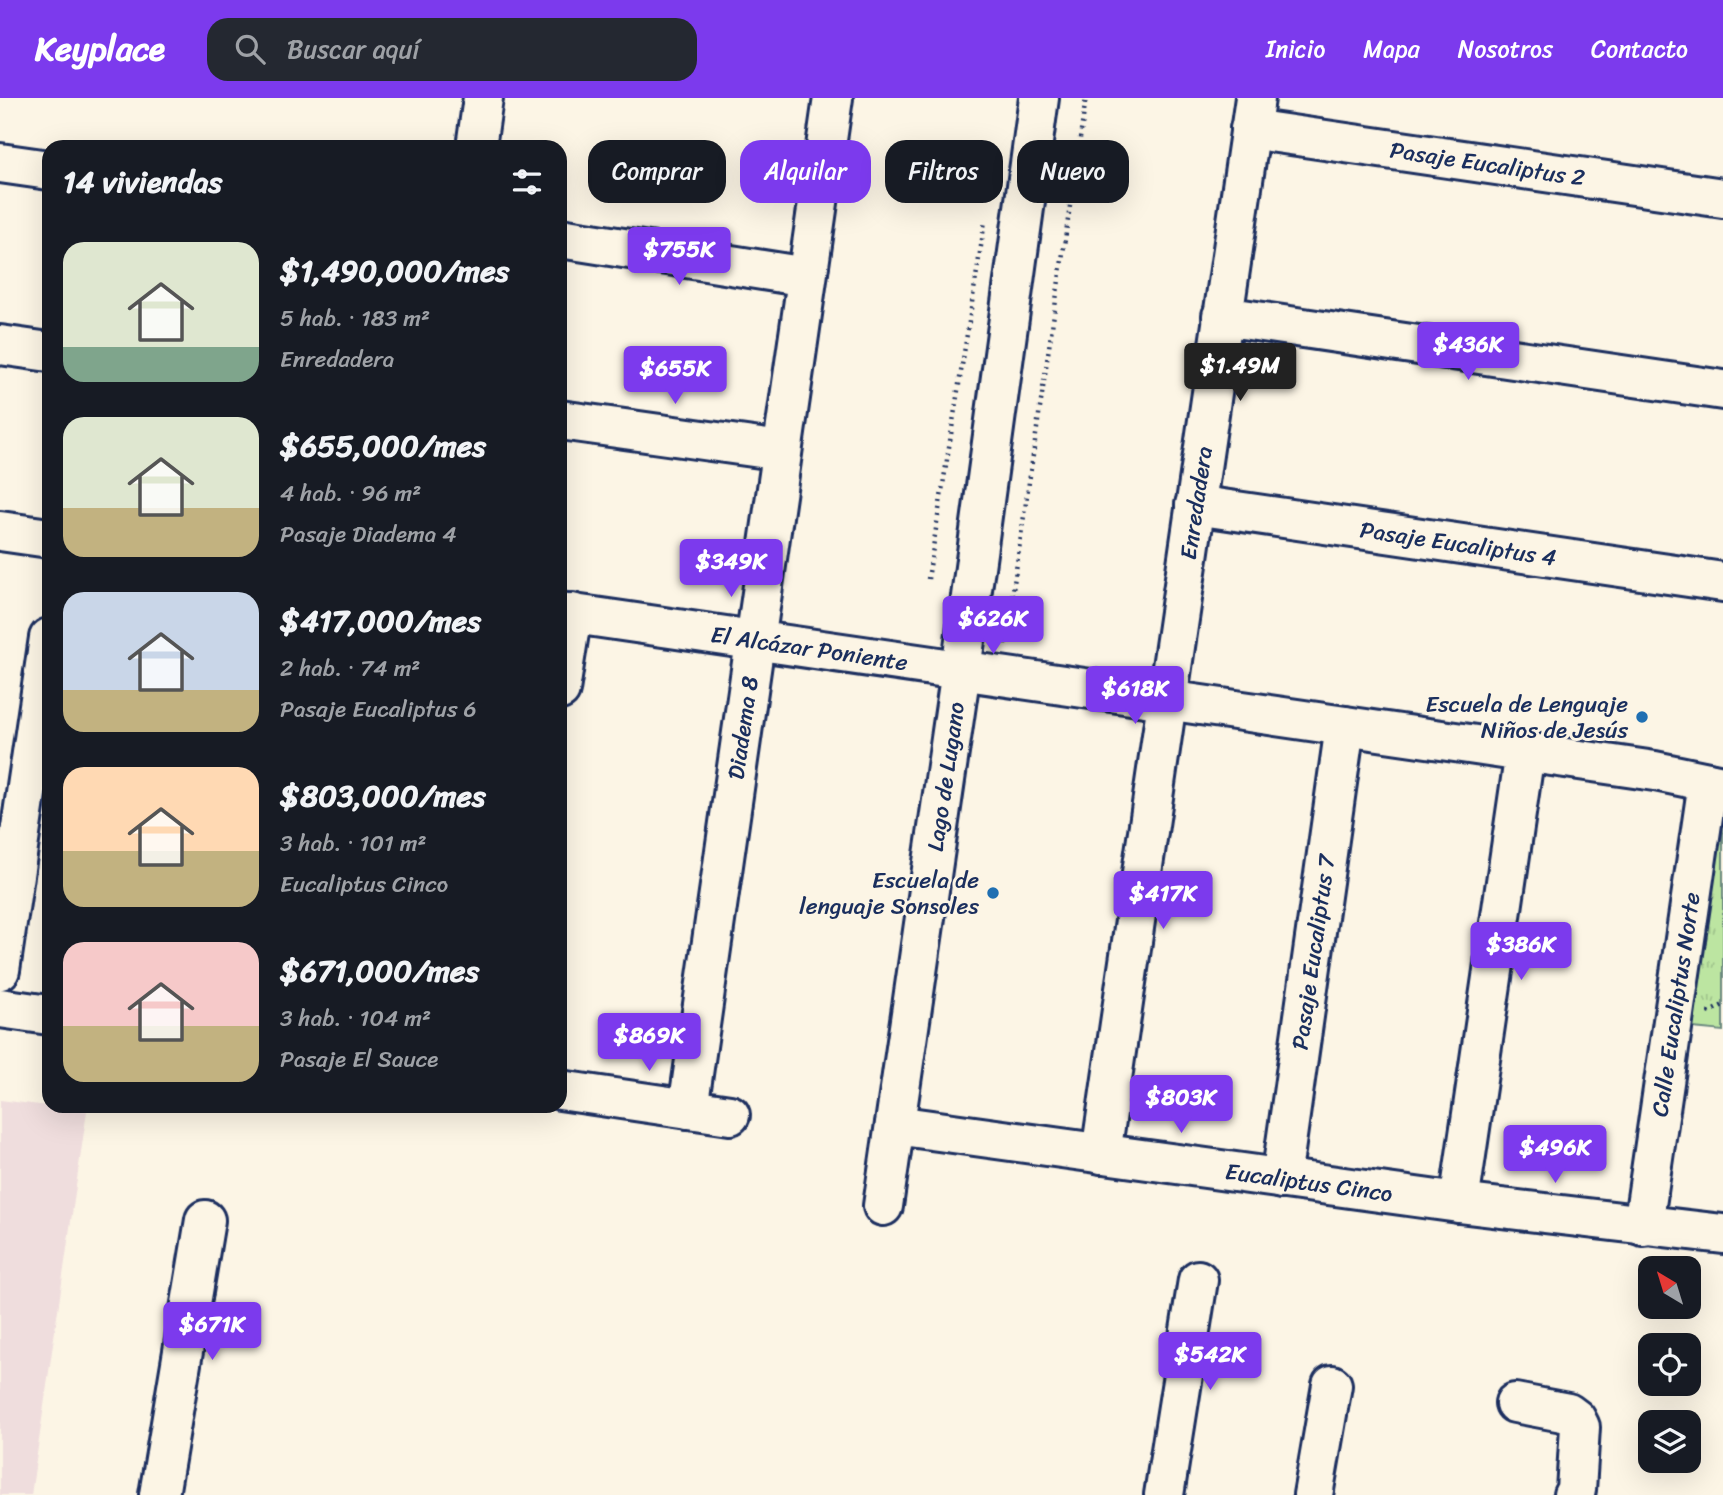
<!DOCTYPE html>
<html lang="es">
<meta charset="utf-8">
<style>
:root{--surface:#171b24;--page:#242831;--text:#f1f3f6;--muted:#9ea1a6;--accent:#7c3aed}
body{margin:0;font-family:Sriracha,sans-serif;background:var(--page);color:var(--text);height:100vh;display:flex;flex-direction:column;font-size:26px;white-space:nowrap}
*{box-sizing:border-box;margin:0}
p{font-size:23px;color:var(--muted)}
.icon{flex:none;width:38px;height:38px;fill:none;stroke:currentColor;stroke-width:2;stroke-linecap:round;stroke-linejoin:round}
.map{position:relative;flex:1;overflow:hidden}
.drawer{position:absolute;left:42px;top:42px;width:525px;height:973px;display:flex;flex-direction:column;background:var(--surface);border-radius:21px;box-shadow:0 7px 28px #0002}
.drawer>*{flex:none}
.guide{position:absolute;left:588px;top:42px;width:665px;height:63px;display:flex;gap:14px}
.needle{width:46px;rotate:322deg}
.fabs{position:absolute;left:1638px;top:1158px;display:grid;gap:14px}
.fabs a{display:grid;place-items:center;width:63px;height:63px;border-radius:14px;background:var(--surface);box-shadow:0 7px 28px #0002;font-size:35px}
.price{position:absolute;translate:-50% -60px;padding:0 16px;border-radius:7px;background:var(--accent);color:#fff;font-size:23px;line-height:46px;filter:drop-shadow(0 2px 4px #0008)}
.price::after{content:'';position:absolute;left:50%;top:42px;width:21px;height:16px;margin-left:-10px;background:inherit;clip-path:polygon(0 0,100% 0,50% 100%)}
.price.on{background:#222;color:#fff}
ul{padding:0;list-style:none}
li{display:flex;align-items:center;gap:21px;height:175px;padding:0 21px}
li span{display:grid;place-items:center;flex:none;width:196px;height:140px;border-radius:21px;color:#555}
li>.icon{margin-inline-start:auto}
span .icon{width:84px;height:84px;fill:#fffc;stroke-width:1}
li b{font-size:30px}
h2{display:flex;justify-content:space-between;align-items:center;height:84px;padding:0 21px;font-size:30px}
.chip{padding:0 24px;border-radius:21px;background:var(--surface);box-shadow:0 7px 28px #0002;font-size:24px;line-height:63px}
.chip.on{background:var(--accent);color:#fff}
header{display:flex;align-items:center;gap:42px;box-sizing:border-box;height:98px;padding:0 35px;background:var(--accent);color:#fff}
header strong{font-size:33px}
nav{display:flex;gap:38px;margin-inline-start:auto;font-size:24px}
.search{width:490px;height:63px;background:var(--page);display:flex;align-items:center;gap:18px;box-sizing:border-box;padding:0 24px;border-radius:21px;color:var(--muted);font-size:26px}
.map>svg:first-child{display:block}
</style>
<header>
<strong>Keyplace</strong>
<div class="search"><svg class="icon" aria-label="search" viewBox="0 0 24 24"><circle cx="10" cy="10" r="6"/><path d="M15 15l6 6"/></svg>Buscar aquí</div>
<nav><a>Inicio</a><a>Mapa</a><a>Nosotros</a><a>Contacto</a></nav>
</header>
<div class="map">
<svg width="1723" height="1397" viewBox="0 0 1723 1397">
<defs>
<pattern id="grass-tufts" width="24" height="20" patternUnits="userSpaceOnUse" patternTransform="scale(1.75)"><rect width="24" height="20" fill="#bce5a1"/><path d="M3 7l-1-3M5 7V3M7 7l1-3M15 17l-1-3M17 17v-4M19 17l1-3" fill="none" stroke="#a1c58d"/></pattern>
</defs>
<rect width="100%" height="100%" fill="#fcf5e5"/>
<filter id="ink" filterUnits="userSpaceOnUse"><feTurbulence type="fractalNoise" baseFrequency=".0143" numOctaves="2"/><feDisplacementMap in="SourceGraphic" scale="14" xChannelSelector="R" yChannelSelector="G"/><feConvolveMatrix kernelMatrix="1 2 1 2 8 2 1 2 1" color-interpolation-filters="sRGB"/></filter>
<g filter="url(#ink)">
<path fill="#efdddd" d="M0,1002L87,1013L31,1397H0Z"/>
<path fill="url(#grass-tufts)" stroke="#6c8a80" stroke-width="2" d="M1723,715V933L1683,929L1715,724Z"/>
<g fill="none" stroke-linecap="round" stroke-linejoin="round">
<g stroke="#1b2f5e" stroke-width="44">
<g id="minor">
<path id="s1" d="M1250,31L1723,100"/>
<path d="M476,49L483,0"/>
<path d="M0,65L49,72"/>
<path d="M560,140L807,179"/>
<path d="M1222,218L1723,292"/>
<path d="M0,247L49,254"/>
<path d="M560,322L782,353"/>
<path id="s2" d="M1195,407L1723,484"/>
<path d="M0,433L49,440"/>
<path id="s3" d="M560,514L1655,673L1723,687"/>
<path d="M560,592L572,515"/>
<path d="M0,872L49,540"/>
<path d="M0,910L49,917"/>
<path d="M560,992L730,1017"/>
<path id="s4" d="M688,1011L833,0"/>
<path id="s5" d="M895,1027L1459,1105L1723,1136"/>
<path id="s6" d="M1101,1056L1255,0"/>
<path id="s7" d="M1281,1081L1345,628"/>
<path d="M1459,1105L1525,654"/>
<path id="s8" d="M883,1108L961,572L1039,0"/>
<path id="s9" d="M1643,1128L1708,684"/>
<path d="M1515,1305L1568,1315L1576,1321L1580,1329L1576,1392L1573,1397"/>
<path d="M159,1397L205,1122"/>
<path d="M1164,1397L1198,1182"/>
<path d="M1313,1397L1332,1287"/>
</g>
</g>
<path stroke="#1b2f5e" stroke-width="4.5" stroke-dasharray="2 5" stroke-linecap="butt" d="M928,481L985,123
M1005,546L1086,0
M1708,915L1723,907"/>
<use href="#minor" stroke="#fcf5e5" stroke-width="38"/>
</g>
</g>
<g fill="#1f6fb2" stroke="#fcf5e5" stroke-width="2.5">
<circle cx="1642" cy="619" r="7"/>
<circle cx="993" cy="795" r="7"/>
</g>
<g text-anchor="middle" stroke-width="6" stroke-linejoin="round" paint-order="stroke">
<g font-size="23" fill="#1b2f5e" stroke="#fcf5e5">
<text dy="8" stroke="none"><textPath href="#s1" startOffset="240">Pasaje Eucaliptus 2</textPath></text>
<text dy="8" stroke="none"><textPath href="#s6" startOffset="658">Enredadera</textPath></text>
<text dy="8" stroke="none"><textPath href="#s2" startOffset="266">Pasaje Eucaliptus 4</textPath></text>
<text dy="8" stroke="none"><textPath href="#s3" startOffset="252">El Alcázar Poniente</textPath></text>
<text dy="8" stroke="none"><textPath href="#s4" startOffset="385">Diadema 8</textPath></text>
<text dy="8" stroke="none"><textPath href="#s8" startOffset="434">Lago de Lugano</textPath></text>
<text dy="8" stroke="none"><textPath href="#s7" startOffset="229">Pasaje Eucaliptus 7</textPath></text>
<text dy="8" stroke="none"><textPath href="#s9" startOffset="224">Calle Eucaliptus Norte</textPath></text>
<text dy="8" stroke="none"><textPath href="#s5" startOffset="418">Eucaliptus Cinco</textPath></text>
</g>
<g font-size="23" fill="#1b2f5e" stroke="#fcf5e5" text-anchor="end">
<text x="1628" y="614">Escuela de Lenguaje<tspan x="1628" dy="26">Niños de Jesús</tspan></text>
<text x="979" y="790">Escuela de<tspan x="979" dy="26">lenguaje Sonsoles</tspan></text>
</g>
</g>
</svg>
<div class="fabs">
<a><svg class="needle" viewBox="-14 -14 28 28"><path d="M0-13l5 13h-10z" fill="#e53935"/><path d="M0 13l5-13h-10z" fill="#9ea1a6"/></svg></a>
<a><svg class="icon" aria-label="locate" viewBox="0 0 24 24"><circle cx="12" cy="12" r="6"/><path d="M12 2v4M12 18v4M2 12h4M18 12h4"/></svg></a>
<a><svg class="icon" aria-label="layers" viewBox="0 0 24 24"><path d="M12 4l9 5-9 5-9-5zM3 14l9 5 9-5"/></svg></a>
</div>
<b class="price" style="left:679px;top:189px">$755K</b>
<b class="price" style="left:1468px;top:284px">$436K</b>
<b class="price on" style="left:1240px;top:305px">$1.49M</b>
<b class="price" style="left:675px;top:308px">$655K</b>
<b class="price" style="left:731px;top:501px">$349K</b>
<b class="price" style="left:993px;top:558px">$626K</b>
<b class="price" style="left:1135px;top:628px">$618K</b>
<b class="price" style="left:1163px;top:833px">$417K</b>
<b class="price" style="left:1521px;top:884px">$386K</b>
<b class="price" style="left:649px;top:975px">$869K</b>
<b class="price" style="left:1181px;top:1037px">$803K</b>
<b class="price" style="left:1555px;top:1087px">$496K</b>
<b class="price" style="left:212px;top:1264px">$671K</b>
<b class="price" style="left:1210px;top:1294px">$542K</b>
<div class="guide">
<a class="chip">Comprar</a>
<a class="chip on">Alquilar</a>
<a class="chip">Filtros</a>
<a class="chip">Nuevo</a>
</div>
<section class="drawer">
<h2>14 viviendas<svg class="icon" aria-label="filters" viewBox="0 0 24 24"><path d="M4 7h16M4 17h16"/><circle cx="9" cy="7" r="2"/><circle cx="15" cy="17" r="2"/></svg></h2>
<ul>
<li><span style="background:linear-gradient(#dfe7d0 75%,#7fa58c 0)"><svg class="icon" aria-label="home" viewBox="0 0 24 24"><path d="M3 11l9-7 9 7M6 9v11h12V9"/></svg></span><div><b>$1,490,000/mes</b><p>5 hab. · 183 m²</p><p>Enredadera</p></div></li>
<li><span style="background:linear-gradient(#dfe7d0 65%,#c2b280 0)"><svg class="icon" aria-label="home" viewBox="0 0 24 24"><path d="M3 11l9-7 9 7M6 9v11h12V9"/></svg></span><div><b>$655,000/mes</b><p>4 hab. · 96 m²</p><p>Pasaje Diadema 4</p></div></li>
<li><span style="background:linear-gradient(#c9d6e8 70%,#c2b280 0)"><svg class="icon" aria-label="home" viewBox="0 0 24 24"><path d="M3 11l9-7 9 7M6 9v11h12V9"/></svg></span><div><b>$417,000/mes</b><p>2 hab. · 74 m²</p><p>Pasaje Eucaliptus 6</p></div></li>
<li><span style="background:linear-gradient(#ffd9b3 60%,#c2b280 0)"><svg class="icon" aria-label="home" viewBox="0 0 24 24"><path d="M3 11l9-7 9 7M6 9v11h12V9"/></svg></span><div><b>$803,000/mes</b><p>3 hab. · 101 m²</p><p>Eucaliptus Cinco</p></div></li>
<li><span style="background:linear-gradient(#f6c9c9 60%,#c2b280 0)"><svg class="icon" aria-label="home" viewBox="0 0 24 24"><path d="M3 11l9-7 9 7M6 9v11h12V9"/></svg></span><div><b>$671,000/mes</b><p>3 hab. · 104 m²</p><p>Pasaje El Sauce</p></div></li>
</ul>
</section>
</div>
